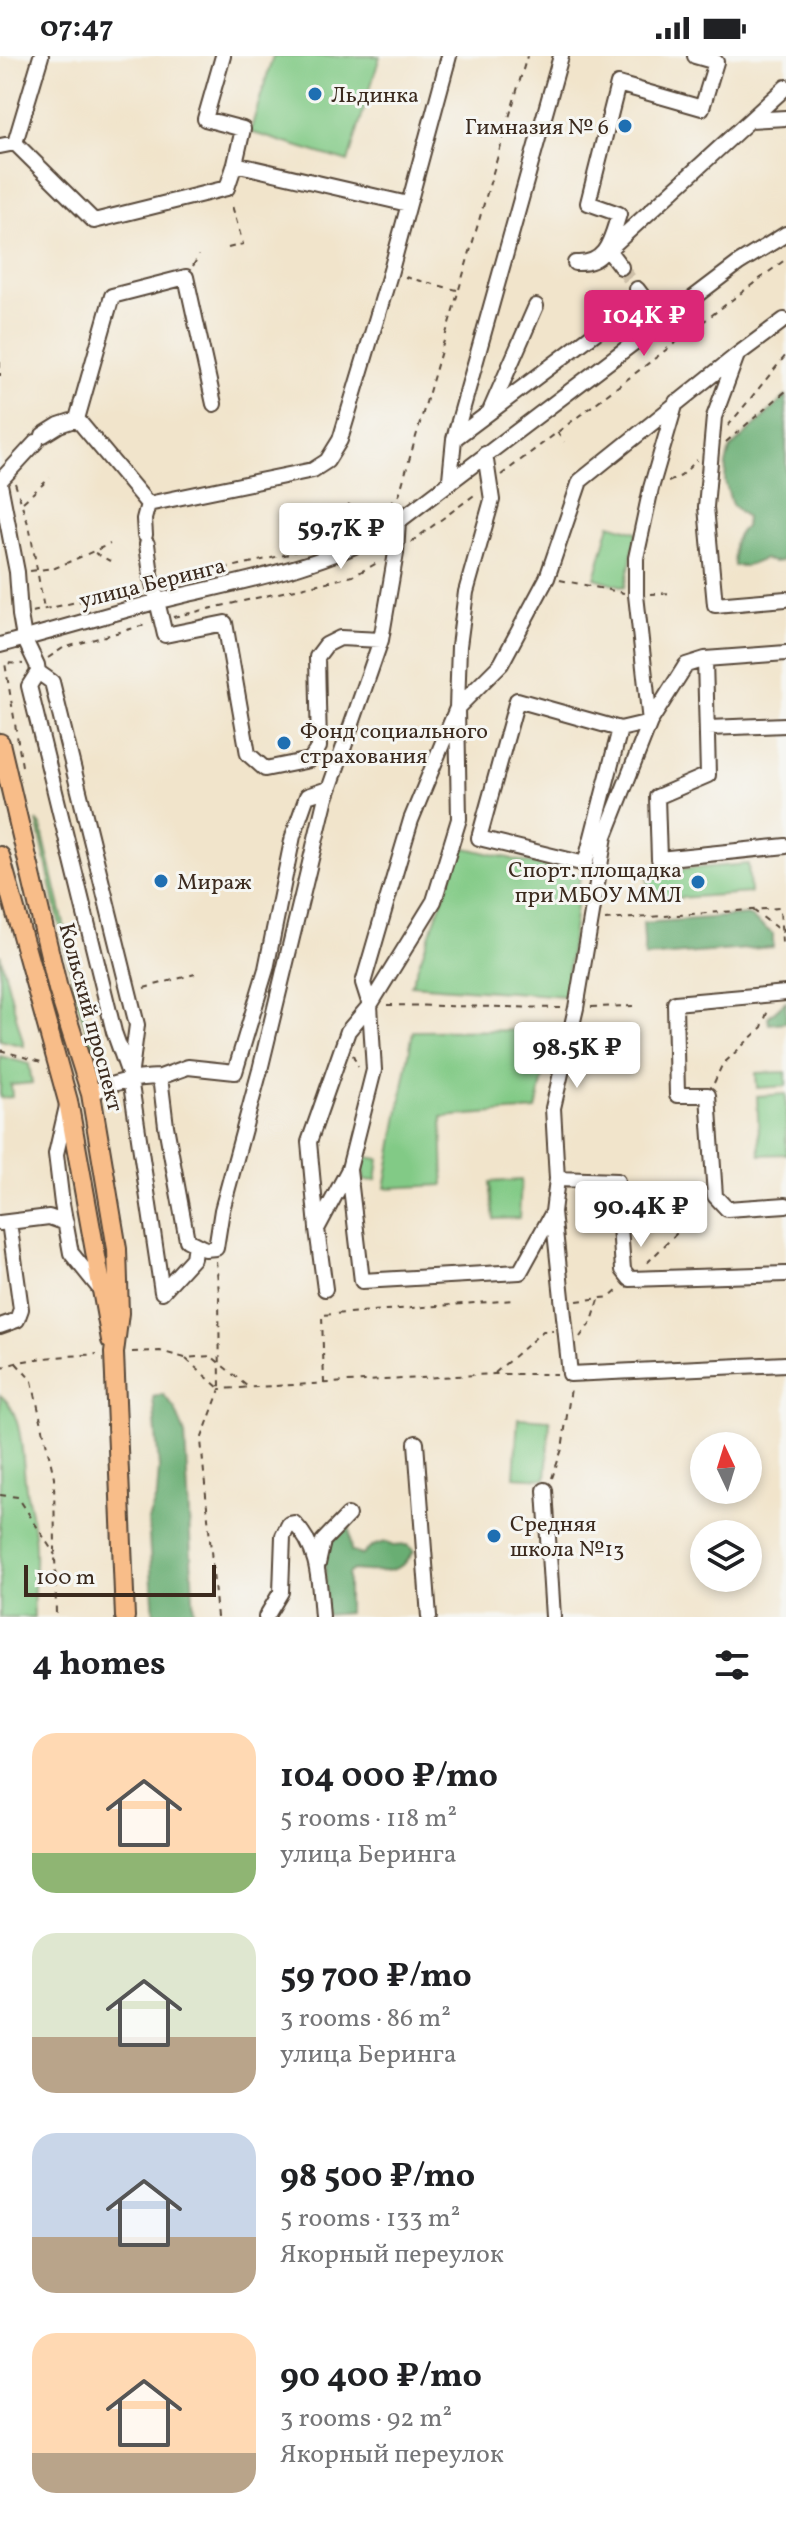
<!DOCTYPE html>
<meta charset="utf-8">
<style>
:root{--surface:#fff;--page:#f6f6f6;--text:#202124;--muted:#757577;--accent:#db2777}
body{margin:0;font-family:Vollkorn,serif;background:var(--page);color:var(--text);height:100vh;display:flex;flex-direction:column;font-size:30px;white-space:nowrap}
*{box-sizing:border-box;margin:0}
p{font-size:26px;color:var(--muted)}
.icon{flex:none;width:44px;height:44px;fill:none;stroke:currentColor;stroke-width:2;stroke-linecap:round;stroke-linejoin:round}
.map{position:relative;height:1561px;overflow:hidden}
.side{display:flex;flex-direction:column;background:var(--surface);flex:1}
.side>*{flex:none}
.needle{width:52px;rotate:356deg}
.controls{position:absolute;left:690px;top:1376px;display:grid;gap:16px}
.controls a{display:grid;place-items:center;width:72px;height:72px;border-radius:50%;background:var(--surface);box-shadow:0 4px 12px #0003;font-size:40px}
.scale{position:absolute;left:24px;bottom:20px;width:192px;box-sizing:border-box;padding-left:8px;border:4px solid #3b2a1e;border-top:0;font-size:22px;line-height:28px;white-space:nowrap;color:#3b2a1e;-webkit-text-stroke:6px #f6f6f2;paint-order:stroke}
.price{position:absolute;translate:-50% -68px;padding:0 18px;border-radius:8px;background:#fff;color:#222;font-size:26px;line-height:52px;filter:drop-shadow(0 2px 4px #0008)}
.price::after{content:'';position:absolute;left:50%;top:48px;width:24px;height:18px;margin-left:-12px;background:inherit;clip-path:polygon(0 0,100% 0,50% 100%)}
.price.on{background:var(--accent);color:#fff}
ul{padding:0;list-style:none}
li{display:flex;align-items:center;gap:24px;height:200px;padding:0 32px}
li span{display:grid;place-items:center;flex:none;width:224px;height:160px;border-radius:24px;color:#555}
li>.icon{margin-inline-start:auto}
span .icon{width:96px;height:96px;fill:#fffc;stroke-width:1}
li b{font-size:34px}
h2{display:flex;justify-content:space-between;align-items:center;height:96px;padding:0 32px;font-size:34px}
.status{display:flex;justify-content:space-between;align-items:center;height:56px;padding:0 40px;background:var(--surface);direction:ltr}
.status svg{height:22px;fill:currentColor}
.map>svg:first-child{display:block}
</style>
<div class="status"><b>07:47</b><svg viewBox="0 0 49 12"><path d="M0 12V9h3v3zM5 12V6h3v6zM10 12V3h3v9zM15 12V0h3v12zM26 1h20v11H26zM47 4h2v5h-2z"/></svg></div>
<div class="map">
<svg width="786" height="1561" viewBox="0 0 786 1561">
<rect width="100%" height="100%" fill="#f6f6f2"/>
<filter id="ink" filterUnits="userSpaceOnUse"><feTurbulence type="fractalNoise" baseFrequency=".0125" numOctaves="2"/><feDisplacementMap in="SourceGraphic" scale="16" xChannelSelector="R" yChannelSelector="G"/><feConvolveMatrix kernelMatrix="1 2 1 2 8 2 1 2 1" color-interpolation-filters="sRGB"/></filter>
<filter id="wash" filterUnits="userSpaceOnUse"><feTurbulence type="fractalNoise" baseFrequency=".006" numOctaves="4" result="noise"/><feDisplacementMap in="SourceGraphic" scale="32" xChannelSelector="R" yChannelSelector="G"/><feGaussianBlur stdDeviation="1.8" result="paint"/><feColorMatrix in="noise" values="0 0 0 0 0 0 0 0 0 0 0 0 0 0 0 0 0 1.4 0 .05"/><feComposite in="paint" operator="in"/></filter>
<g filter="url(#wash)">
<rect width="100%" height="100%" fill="#f1e4cb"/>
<path fill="#82ca86" stroke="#5e7a52" stroke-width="2" d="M273,0H380L348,106L250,76Z
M610,468L637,476L625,531L595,522Z
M37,765L41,770L87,967L102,1014C84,997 46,802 37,765Z
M462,791L580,819L565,940L411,929Z
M748,808L750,837L649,844L647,816Z
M0,898L24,990L0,984Z
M553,974L536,1054L442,1061L444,1129L385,1132L413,975Z
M0,1000L29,1008L32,1027L11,1029L12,1041L0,1042Z
M786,1016V1030L757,1032L756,1017Z
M786,1038V1098L760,1099L757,1040Z
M366,1101L379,1103L376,1124L364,1125L363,1113Z
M521,1124L519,1162L494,1163L490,1126Z
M0,1339C26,1358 21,1410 27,1438C31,1457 35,1473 35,1493C36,1516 32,1538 34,1561H0Z
M518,1362L550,1364L546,1423L514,1421Z"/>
<path fill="#69ae73" stroke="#526c48" stroke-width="2" d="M786,340V458L780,463L784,492L782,505L774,506L764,503L747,510H734C733,493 732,482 745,471L746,461L732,449L725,426L726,408L730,393Z
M748,859L773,878V891L645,901L643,867Z
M786,945V966L769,968L768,961Z
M163,1338L175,1353L185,1378L194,1561H154L148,1464L157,1439L159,1412L153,1341Z
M349,1467L351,1495L362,1499L373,1490L385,1486L393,1490L407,1489L414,1495C401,1520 378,1516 353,1514L348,1518V1557L326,1559L325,1493Z"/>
</g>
<g filter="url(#ink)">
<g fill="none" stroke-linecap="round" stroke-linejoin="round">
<path stroke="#cdbfa8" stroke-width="14" stroke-dasharray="14 7" stroke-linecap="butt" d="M621,211L637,233"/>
<g stroke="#564638" stroke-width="18">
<path id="minor" d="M223,0L205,63L243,73L235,108
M750,64L786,62
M15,87L94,165L227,132L235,108L408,148
M0,90L15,87L41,0
M575,207C607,209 611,183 619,158L588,147L618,28L702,52L716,6L695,0
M621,211L608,194L786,31
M737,299L784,264
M490,355L536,250
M77,363L148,448L313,414L327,405L340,384L390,218L449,0
M43,379L59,369L77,363L112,240L186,221L214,348
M454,383L561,0
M450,423L454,383L643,241L637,233
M0,425L36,386
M0,428L17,516L20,559L24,582L37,609L38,616L29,630L114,976L129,1018
M145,479L144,463L148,448
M147,488L151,519L165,579L225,567L248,698L265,713L310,704L319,691L317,601L326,589L340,582L381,584
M0,589C53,575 106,559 159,545C236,526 318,513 387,474L739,207L786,178
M705,603L708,719L657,741L659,803L786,790
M38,616L52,626L137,969L130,1022L162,1236L193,1202L195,1188
M708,672L786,669
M620,673L585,808L479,782L517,644L620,673L650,666L636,539V502L651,432L676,346
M786,937L675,947L677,1039H708L715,1140L727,1153L786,1149
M160,1021L188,1011L235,1016L266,913L293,780L307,740L328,733
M91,1038C114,1025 135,1022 160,1021L166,1070L187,1184L205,1193L216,1192L222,1154L260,1014L325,745L381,584L396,497L398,465
M67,1050L56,1098L62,1148L71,1197L100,1233
M349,1114L362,1225L520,1216L553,1156L557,1123L553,1052L576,952L605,780L650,666L686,609L705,603L786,597
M557,1123L617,1125L623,1214L630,1223L786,1218
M553,1156L570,1318L786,1308
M0,1167L49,1161L66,1167
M317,1172L309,1086L348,975L370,949L363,927L386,848L411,764L457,652L459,590L466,536L492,444L485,398
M325,1233L317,1173L349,1113L374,1014L370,949L434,845L459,763L457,652L501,608L547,522L580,425L737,299L714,361L706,451L715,549L786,543
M0,1270L17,1264L21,1253L9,1166
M416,1387L429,1561
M545,1434L553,1561
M318,1508L323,1485L348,1459
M266,1561L281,1536L283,1480L289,1468L294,1467C320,1493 319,1527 322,1561"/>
</g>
<g stroke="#564638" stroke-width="22">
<path id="major" d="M0,687L58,933L91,1038L117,1193L119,1257L114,1297L125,1561
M0,800L68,1045L111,1284"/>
</g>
<path stroke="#564638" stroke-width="2" stroke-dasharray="6 6" stroke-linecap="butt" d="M228,192L243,188L231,146
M193,210L199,199
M405,221L457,234
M0,305V320
M728,370L786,299
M557,376L564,386
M726,386L786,335
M501,419L786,203
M668,426L681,420L697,404
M15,427L30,474L44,553
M23,446L50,422
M348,448L369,463
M411,486L477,437
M95,497L110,505
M30,515L55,512L110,488
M560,524L624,537
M165,526L289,498L371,464L399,439L527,0
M650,538L674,537
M32,556L139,532
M173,561L353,520L379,506
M48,602L63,592L148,568
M22,710L5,607L23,608
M753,854L782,876L786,870
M605,864L780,852L782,887L786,889
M144,932L195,918
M387,949L561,952
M591,951L634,950
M0,994L41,1006
M353,999L358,1011
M714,1027L722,1009L762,971L768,954
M678,1146L693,1161
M647,1207L705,1149
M577,1245L610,1241L619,1233
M580,1281L592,1265L599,1244
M132,1296L160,1295L185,1302L211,1300L248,1331
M186,1303L220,1333L219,1236L216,1205
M16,1307L32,1325L54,1421L56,1561
M0,1312C31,1300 64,1301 97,1298
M495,1317L543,1275H553
M324,1328L322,1259L514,1244
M552,1422L562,1393L571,1332
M0,1439L18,1441L55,1499
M217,1561L201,1384L220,1333L494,1318H557"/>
<use href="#minor" stroke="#fff" stroke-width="14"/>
<use href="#major" stroke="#f8bd89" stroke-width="18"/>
</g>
</g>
<g fill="#1f6fb2" stroke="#f6f6f2" stroke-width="3">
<circle cx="315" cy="38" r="8"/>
<circle cx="625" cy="70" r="8"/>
<circle cx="284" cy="687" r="8"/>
<circle cx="161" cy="825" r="8"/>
<circle cx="698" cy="826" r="8"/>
<circle cx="494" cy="1480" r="8"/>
</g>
<g text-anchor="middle" stroke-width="6" stroke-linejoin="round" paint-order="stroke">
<g font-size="22" fill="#3b2a1e" stroke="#f6f6f2" text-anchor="start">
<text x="331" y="46">Льдинка</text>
<text x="609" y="78" text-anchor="end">Гимназия № 6</text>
<text x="300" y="682">Фонд социального<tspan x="300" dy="25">страхования</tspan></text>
<text x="682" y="821" text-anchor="end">Спорт. площадка<tspan x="682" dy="25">при МБОУ ММЛ</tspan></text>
<text x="177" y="833">Мираж</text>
<text x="510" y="1475">Средняя<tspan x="510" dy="25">школа №13</tspan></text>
</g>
<g font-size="22" fill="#3b2a1e" stroke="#f6f6f2">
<text transform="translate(152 526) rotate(-14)" y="8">улица Беринга</text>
<text transform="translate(92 961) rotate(75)" y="8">Кольский проспект</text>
</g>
</g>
</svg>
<div class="controls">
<a><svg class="needle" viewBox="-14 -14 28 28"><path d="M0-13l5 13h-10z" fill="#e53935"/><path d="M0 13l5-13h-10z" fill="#757577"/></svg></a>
<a><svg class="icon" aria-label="layers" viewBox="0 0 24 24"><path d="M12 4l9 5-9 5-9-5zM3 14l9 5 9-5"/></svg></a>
</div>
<div class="scale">100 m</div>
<b class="price on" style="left:644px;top:302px">104K ₽</b>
<b class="price" style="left:341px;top:515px">59.7K ₽</b>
<b class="price" style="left:577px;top:1034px">98.5K ₽</b>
<b class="price" style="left:641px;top:1193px">90.4K ₽</b>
</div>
<section class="side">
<h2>4 homes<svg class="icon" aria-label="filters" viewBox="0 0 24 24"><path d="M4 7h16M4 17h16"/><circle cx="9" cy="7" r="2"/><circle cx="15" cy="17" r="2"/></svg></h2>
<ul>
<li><span style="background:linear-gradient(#ffd9b3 75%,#8fb573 0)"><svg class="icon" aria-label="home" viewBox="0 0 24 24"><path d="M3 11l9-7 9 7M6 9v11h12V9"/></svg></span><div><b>104 000 ₽/mo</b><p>5 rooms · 118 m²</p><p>улица Беринга</p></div></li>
<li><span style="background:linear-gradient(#dfe7d0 65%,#b9a48a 0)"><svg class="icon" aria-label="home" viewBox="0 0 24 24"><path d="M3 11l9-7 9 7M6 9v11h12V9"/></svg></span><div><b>59 700 ₽/mo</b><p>3 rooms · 86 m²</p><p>улица Беринга</p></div></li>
<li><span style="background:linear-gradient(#c9d6e8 65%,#b9a48a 0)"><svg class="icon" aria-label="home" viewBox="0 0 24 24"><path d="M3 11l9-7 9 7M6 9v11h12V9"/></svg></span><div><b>98 500 ₽/mo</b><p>5 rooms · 133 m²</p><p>Якорный переулок</p></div></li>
<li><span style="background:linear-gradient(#ffd9b3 75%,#b9a48a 0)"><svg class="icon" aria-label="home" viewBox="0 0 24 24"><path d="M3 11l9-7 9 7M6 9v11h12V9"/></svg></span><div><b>90 400 ₽/mo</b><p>3 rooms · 92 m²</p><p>Якорный переулок</p></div></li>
</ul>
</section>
